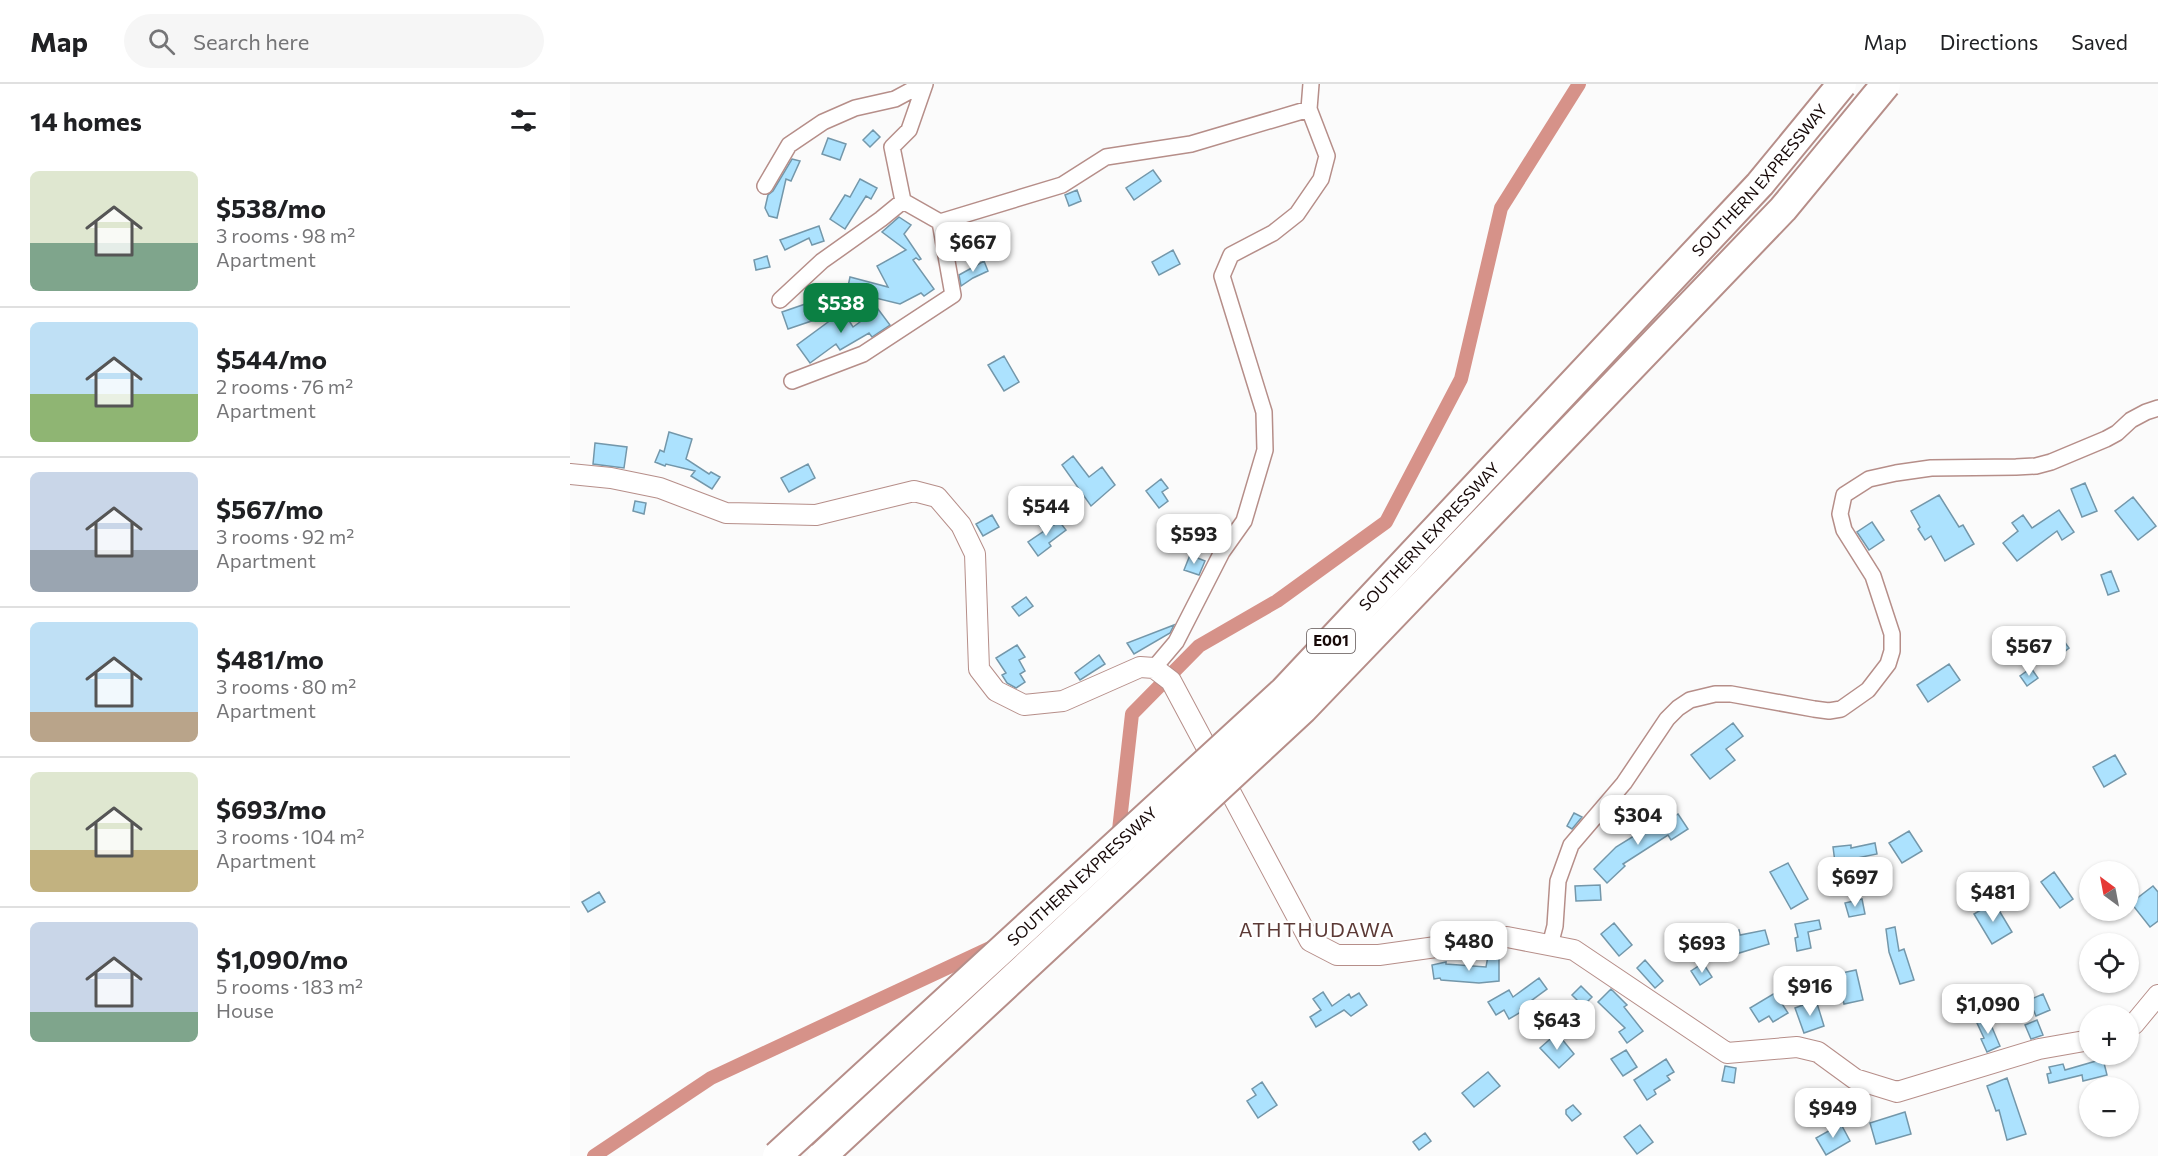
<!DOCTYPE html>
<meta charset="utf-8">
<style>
:root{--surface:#fff;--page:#f6f6f6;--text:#202124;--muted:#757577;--line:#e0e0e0;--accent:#0b8043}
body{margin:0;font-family:Commissioner,sans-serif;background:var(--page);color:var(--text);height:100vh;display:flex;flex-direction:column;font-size:22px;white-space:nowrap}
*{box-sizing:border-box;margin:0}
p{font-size:20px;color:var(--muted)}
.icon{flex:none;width:33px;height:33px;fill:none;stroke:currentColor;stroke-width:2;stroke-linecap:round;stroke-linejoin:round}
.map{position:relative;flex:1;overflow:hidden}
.side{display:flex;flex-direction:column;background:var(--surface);width:570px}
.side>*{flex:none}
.needle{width:39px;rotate:328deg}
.tools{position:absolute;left:1509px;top:777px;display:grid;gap:12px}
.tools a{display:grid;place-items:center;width:60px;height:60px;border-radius:50%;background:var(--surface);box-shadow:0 2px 4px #0004;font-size:30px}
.price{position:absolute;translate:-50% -51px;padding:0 14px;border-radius:12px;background:#fff;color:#222;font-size:20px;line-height:39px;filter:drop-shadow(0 2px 3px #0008)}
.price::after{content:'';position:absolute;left:50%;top:36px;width:18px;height:14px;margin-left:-9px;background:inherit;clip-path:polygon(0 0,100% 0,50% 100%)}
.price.active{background:var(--accent);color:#fff}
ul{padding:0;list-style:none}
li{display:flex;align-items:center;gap:18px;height:150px;padding:0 30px}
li+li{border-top:2px solid var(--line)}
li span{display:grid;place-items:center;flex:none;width:168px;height:120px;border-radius:9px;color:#555}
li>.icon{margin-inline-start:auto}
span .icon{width:72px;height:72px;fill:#fffc;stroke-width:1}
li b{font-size:26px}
h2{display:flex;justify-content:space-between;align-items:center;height:72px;padding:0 30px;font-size:26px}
header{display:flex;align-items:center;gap:36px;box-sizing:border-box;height:84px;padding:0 30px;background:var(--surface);border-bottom:2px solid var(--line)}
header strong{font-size:28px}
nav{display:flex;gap:33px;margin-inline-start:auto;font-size:21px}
.search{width:420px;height:54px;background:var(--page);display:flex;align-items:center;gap:15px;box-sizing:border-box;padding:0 21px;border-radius:33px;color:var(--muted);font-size:22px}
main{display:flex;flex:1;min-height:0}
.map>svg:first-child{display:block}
</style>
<header>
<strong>Map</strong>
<div class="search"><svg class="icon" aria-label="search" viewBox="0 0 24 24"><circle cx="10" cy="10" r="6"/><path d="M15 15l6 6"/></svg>Search here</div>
<nav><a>Map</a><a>Directions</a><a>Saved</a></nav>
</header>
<main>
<section class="side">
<h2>14 homes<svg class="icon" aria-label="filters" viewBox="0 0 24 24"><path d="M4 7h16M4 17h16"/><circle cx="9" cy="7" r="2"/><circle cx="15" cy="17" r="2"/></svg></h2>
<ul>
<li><span style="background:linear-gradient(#dfe7d0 60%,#7fa58c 0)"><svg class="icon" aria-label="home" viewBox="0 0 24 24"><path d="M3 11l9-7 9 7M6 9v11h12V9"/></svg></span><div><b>$538/mo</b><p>3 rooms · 98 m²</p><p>Apartment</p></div></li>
<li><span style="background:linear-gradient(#bfe0f5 60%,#8fb573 0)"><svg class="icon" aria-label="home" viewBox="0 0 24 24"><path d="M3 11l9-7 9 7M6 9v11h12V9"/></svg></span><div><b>$544/mo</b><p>2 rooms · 76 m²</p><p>Apartment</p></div></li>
<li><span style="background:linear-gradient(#c9d6e8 65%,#9aa5b1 0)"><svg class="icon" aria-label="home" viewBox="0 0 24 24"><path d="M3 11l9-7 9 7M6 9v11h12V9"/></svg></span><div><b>$567/mo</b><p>3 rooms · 92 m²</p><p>Apartment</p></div></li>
<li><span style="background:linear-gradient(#bfe0f5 75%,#b9a48a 0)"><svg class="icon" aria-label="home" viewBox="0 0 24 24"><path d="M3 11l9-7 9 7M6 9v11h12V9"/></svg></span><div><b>$481/mo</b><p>3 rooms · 80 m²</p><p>Apartment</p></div></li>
<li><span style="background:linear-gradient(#dfe7d0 65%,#c2b280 0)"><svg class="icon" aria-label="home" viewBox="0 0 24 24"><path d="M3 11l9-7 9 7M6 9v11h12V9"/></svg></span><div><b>$693/mo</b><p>3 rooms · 104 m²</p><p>Apartment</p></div></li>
<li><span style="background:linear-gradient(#c9d6e8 75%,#7fa58c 0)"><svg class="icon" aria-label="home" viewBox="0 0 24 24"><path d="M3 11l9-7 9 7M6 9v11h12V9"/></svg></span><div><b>$1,090/mo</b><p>5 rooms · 183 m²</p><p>House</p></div></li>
</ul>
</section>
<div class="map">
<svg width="1588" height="1072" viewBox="0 0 1588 1072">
<rect width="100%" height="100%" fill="#fbfbfb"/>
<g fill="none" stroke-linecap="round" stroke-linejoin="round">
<path stroke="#d69289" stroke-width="14" d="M543,755L549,746L562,630L629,562L707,517L816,438L891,295L931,124L1009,0
M24,1072L141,994L422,863"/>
</g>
<path fill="#ace2fe" stroke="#7397aa" stroke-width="1.5" d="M303,46L310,53L300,63L293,56Z
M258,54L276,60L270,76L252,70Z
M222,75L230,77L221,97L216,95L207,134L199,132L195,124L198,111L203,107Z
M583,86L591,97L564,116L556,104Z
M290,95L307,104L301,115L296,112L275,145L260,135L275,111L280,113Z
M507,106L511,117L499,122L495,111Z
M329,133L341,141L334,150L351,175L349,176L346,174L343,176L364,205L354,212L351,209L330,220L277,207L280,193L318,203L307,182L336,166L312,148Z
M249,142L254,157L242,161L239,154L215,166L210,156Z
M411,143L413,157L395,161L392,146Z
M603,166L610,180L589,191L582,178Z
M197,172L200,183L186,186L184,176Z
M414,177L418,187L403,194L391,202L389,191Z
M253,204L268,228L218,245L212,228L241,218L238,213Z
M308,225L320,241L302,253L299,249L270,266L266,260L240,279L227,261L269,230L274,237L278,235L283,243Z
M434,272L449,298L434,307L418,281Z
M99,348L122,355L116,375L139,390L141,388L150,393L142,405L121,392L125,387L96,380L95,382L85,378L90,366L94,368Z
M25,359L57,363L54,384L23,380Z
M503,372L519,393L532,383L545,401L521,422L492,381Z
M238,380L245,394L219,408L211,394Z
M591,395L598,404L592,408L598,417L589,424L576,407Z
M1515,399L1527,427L1512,433L1501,405Z
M1369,411L1389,443L1393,441L1404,460L1375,477L1361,452L1355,456L1348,445L1350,443L1341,427Z
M1563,413L1586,442L1568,456L1545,427Z
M65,417L76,419L74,430L63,427Z
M1489,426L1504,448L1492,456L1487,447L1447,477L1433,459L1448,447L1442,439L1453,431L1462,444Z
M422,431L429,443L413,452L406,440Z
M479,435L484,441L489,437L496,446L479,459L481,462L468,472L458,458L474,447L470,442Z
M1302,438L1314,456L1299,466L1287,448Z
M620,471L635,477L629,491L614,486Z
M1541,487L1549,507L1538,511L1531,491Z
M456,513L463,522L449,532L442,523Z
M604,541L600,549L564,570L557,559Z
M1491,553L1499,564L1484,576L1475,565Z
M447,561L455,573L449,576L455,587L450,590L455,598L446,604L437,599L432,591L436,589L426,574Z
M529,571L535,580L510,596L505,589Z
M1379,580L1390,596L1358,618L1347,601Z
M1461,584L1468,594L1457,602L1450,592Z
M1163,639L1173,652L1156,665L1165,676L1140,695L1121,671Z
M1545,671L1556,690L1534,703L1523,683Z
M1004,729L1012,733L1002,745L997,742Z
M1108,730L1118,745L1101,756L1098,751L1053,780L1055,782L1037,799L1024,785L1046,763L1064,752L1062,748L1078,737L1084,746Z
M1339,747L1352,767L1332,779L1319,759Z
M1305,759L1307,770L1282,775L1283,780L1276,781V785L1266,786L1263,763L1281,761V764Z
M1218,779L1238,815L1221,825L1200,788Z
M1484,788L1503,815L1490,824L1471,798Z
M1030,801L1031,816L1006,817L1005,802Z
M1583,802L1588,808V837L1580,843L1561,819Z
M29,808L35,818L18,828L12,818Z
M1292,815L1295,830L1279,833L1275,819Z
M1424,818L1442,848L1422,860L1404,830Z
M1249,836L1251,845L1238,848L1241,864L1227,867L1225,854L1228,853L1225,840Z
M1044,839L1062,861L1049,872L1031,850Z
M1325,843L1329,867L1334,865L1344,896L1330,900L1319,868L1316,845Z
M1169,846L1170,851L1195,846L1199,860L1166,870L1165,867L1157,869L1155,859L1162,857L1160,849Z
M918,872H929V897L909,899L871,896L870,894L864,895L862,881L876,878V880L916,883Z
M1075,876L1093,897L1085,904L1067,884Z
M1133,879L1142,893L1130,901L1121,887Z
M1286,886L1293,916L1274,920L1267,890Z
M969,894L977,905L950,925L951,928L939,935L934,926L926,931L918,918L939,906L943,913Z
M1011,902L1022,913L1013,922L1002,911Z
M1041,905L1057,921L1054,923L1073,947L1057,959L1049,948L1055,944L1028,918Z
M753,908L762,922L779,910L781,914L789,909L797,921L781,932L774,926L746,943L740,933L751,926L743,915Z
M1205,909L1218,929L1203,938L1199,932L1189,938L1180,924Z
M1473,910L1480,926L1466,932L1459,916Z
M1246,916L1254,942L1234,949L1225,924Z
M1418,934L1430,962L1417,968L1411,955L1414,954L1407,939Z
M1467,936L1473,951L1461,955L1455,941Z
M987,949L1004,970L989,984L970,964Z
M1056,966L1067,983L1053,992L1041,975Z
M1096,975L1104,988L1097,992L1100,996L1084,1006L1086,1010L1077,1016L1064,996Z
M1533,975L1537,991L1513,997L1512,991L1479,999L1477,990L1481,989L1479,983L1493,980L1495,986Z
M1155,982L1166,984L1164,999L1152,997Z
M918,988L930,1002L904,1023L892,1009Z
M1437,994L1456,1050L1437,1056L1429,1026L1426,1027L1417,1002Z
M692,998L707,1021L688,1034L677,1017L686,1011L682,1005Z
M1003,1021L1011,1030L1002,1037L996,1030V1026Z
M1335,1028L1341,1050L1306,1060L1300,1039Z
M1271,1040L1280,1057L1256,1071L1246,1054Z
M1070,1041L1083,1058L1067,1070L1054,1053Z
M855,1049L861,1057L849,1066L843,1058Z"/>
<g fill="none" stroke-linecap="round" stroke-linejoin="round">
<g stroke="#b68e89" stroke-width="18">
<path id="minor" d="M355,0L339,46L322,63L333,117L370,138L492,101L536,73L621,60L739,25
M195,102L219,61L253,38L285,24L325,15L353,0
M210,216L252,177L311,135L333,117
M222,297L293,270L383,211L370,138
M584,584L606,558L652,468L674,437L695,366L694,328L652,192L661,171L703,149L727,130L751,95L757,72L739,25L741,0
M980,861L985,842L988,797L1001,761L1054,699L1097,635L1108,624L1120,616L1145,610H1161L1244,625L1259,627L1271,625L1298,606L1318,580L1322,567V550L1303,492L1274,446L1270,430L1274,411L1299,395L1326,389L1361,384L1446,383L1466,382L1481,378L1536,355L1547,349L1561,336L1576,328L1588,324"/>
</g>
<g stroke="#b68e89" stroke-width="22">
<path id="tertiary" d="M0,390L41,394L90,404L156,429L246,431L344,407L367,413L391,441L405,470L409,585L426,607L454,621L493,617L570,583L584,584L601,597L740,857L767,871H809L937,853L1004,866L1157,969L1227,963L1248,968L1285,995L1327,1008L1469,965L1520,956
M1558,942L1564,940L1588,911"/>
</g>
<use href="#minor" stroke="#fff" stroke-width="15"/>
<use href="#tertiary" stroke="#fff" stroke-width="20"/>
<g stroke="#b68e89" stroke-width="32" stroke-linecap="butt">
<g id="motorway-bridge">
<path id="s1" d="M207,1072L714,607L1190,100L1272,0"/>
<path d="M252,1072L733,625L1213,125L1316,0"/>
</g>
</g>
<use href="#motorway-bridge" stroke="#fff" stroke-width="28"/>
</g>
<g text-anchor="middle" stroke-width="4.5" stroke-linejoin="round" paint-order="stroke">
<rect fill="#fff" stroke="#5d5352" stroke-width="1.5" x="737" y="545" width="48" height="24" rx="4.5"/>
<g font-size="15" font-weight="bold" fill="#170908">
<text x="761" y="562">E001</text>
</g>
<g font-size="16" fill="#170908" stroke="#fff">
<text dy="6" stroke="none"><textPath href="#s1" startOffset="1386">SOUTHERN EXPRESSWAY</textPath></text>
<text dy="6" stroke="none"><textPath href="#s1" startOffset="900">SOUTHERN EXPRESSWAY</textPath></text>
<text dy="6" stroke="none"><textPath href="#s1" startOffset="414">SOUTHERN EXPRESSWAY</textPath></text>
</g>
<g font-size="20" letter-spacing="1.5" fill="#5c3a36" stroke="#fff">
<text x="747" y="853">ATHTHUDAWA</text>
</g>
</g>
</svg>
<div class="tools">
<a><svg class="needle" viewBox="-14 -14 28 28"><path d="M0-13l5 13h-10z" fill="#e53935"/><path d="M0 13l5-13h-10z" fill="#757577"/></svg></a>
<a><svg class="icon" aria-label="locate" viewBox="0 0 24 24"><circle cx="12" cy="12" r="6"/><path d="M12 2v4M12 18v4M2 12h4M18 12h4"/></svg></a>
<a>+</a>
<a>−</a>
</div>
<b class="price" style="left:403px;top:189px">$667</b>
<b class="price active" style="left:271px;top:250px">$538</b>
<b class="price" style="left:476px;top:453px">$544</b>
<b class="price" style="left:624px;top:481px">$593</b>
<b class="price" style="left:1459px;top:593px">$567</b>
<b class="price" style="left:1068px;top:762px">$304</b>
<b class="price" style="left:1285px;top:824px">$697</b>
<b class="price" style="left:1423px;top:839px">$481</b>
<b class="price" style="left:899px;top:888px">$480</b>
<b class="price" style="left:1132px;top:890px">$693</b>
<b class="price" style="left:1240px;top:933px">$916</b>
<b class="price" style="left:1418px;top:951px">$1,090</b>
<b class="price" style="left:987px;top:967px">$643</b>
<b class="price" style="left:1263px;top:1055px">$949</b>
</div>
</main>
